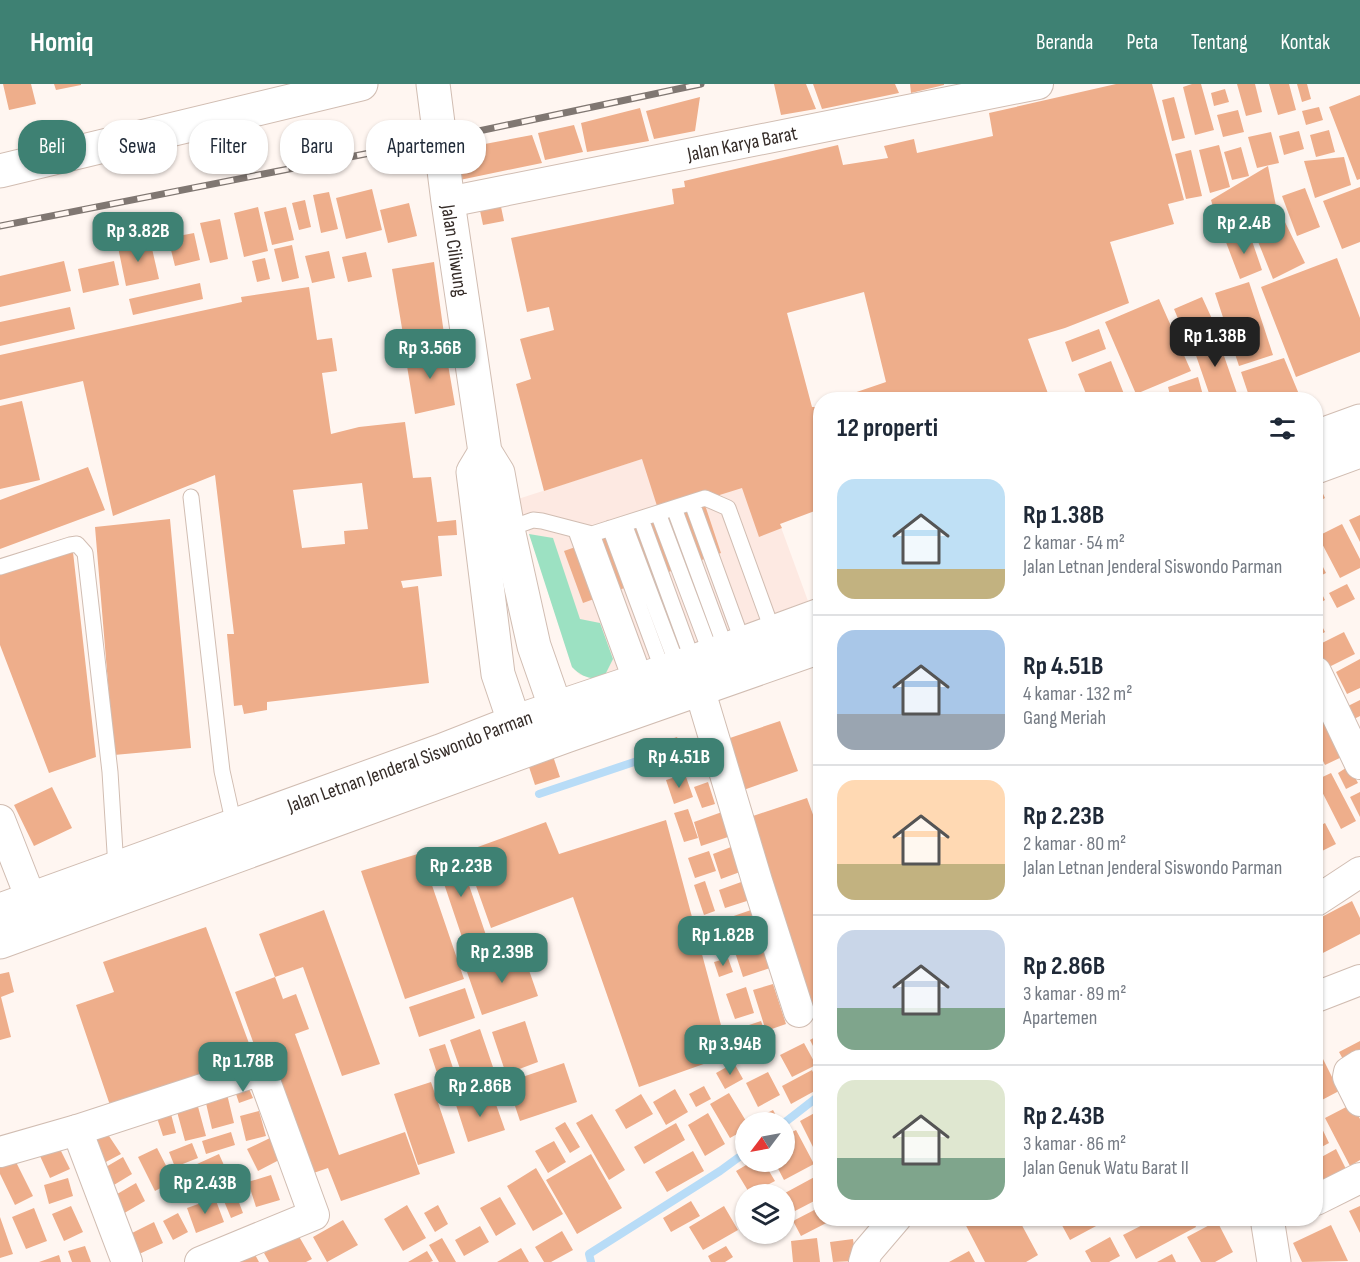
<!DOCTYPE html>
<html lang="id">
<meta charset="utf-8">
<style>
:root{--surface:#fff;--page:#f6f6f7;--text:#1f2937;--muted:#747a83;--line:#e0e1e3;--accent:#3e8173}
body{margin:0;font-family:"Sofia Sans Condensed",sans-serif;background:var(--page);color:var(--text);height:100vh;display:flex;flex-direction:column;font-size:22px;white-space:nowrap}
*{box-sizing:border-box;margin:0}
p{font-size:20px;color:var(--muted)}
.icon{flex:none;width:33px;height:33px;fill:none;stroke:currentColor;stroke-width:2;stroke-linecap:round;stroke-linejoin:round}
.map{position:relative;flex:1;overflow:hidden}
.drawer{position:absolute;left:813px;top:308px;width:510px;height:834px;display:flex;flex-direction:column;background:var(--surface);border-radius:24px;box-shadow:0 2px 4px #0004}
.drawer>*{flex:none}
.top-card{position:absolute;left:18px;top:36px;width:570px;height:54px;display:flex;gap:12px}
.needle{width:39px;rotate:238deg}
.tools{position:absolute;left:735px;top:1028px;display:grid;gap:12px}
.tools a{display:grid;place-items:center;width:60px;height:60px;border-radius:50%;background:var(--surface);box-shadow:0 2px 4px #0004;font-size:30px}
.price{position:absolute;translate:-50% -51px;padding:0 14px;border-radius:12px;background:var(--accent);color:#fff;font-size:20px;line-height:39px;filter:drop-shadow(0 2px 3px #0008)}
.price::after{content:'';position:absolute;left:50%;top:36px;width:18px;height:14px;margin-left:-9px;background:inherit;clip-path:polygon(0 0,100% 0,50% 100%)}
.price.active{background:#222;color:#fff}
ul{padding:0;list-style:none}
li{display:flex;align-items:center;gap:18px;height:150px;padding:0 24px}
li+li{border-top:2px solid var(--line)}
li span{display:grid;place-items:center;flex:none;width:168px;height:120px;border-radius:18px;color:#555}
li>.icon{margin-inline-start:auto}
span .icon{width:72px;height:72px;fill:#fffc;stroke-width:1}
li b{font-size:26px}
h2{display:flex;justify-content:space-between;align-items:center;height:72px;padding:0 24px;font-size:26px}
.tag{padding:0 21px;border-radius:24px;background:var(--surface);box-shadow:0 2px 4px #0004;font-size:21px;line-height:54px}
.tag.active{background:var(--accent);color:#fff}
header{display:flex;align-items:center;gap:36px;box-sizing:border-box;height:84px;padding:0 30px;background:var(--accent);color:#fff}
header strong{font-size:28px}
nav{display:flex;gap:33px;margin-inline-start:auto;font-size:21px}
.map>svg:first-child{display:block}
</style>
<header>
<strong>Homiq</strong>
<nav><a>Beranda</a><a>Peta</a><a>Tentang</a><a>Kontak</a></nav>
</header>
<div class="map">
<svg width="1360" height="1178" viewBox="0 0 1360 1178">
<rect width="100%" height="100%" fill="#fff6f1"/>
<path fill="#fde9e2" d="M744,342L808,517L604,593L580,591L572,583L518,415Z"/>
<path fill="#9ce1c2" d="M529,450L553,454L580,535L600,539L613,575L604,593C590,596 582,593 572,583Z"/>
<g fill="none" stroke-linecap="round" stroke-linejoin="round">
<path stroke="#b8dcf7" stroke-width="8" d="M539,710L646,674
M784,1039L820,1011
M591,1178L589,1170L720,1087L746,1068"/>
</g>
<path fill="#eeae8b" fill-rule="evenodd" d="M3,0H31L36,20L9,26Z
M54,0H81V1L56,6Z
M774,0H806L816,25L781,31Z
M813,0H895L899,9L822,25Z
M910,0H944V1L911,9Z
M1116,0H1152L1184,116L1168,120L1174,140L1110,158L1129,219L1065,244L1028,255L1050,315H836L886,298L864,208L787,229L812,323H815L820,336V425L780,440L782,444L759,453L742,404L710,414L706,406L657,422L642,375L544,407L516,300L531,295L520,255L554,246L549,223L527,228L511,154L674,120L672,105L685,103L684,97L838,61L843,81L888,74L884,62L914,55L917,69L993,52L989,29Z
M1192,0H1201L1214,46L1195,51L1183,3Z
M1237,0H1255L1262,28L1246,32Z
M1269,0H1289L1296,26L1278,31Z
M1297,0H1307L1311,15L1302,18Z
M1225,5L1229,18L1214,22L1211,9Z
M1360,11V95L1357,96L1329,23Z
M700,13L695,47L654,55L646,27Z
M1174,13L1185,54L1172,57L1162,16Z
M1319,23L1323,36L1306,41L1302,27Z
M640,24L649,57L587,68L581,39Z
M1238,26L1244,48L1223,53L1217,31Z
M574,41L583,68L545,76L538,49Z
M1329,46L1335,68L1316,73L1310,51Z
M1299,47L1304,65L1284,71L1279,52Z
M1271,48L1279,79L1257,84L1248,53Z
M532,51L542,79L455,97L453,66Z
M1219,61L1230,103L1210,109L1199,66Z
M1241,63L1249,92L1232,96L1224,68Z
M1191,66L1202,112L1186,115L1175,70Z
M1344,73L1351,101L1315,114L1304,77Z
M1268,82L1276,122L1221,150L1211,116Z
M1360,103V158L1342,165L1323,117Z
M1305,104L1320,143L1297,152L1282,112Z
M372,105L382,146L346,155L336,114Z
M329,108L338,145L321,149L313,111Z
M305,116L311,143L299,146L292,119Z
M500,118L504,137L483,141L479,122Z
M409,119L417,152L388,159L380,126Z
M258,123L268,167L244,173L234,129Z
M286,123L294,156L272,161L264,128Z
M1282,132L1305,179L1273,195L1251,140Z
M220,135L228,175L210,179L200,139Z
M194,149L200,176L175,182L168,154Z
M1250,151L1262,186L1240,195L1224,153Z
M150,156L159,195L126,202L118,163Z
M292,161L299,194L282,198L274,165Z
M329,167L335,194L312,199L305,172Z
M366,168L372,193L348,198L342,173Z
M265,174L270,195L257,198L252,177Z
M1337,174L1360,234V268L1296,293L1261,203Z
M64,177L71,207L0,223V192Z
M114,177L119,201L83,209L78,185Z
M434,178L444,250L404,256L392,185Z
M1249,198L1273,271L1239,282L1215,209Z
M200,199L203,215L133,231L129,215Z
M309,203L317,256L332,254L337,287L322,289L331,350L359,343L405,338L413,394L431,393L437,438L456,436L457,451L438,452L442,492L401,497L403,504L418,502L429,599L267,618V626L244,630L242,621L234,622L227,550H234L215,391L113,432L83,297L0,316V271L242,218L241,213ZM362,399L368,445L344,447L345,460L302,464L293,406Z
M1202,213L1213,237L1184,249L1174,225Z
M1159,215L1191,287L1136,310L1105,238Z
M70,223L75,245L0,262V238Z
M1099,245L1106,265L1072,278L1065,258Z
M1216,249L1239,315H1211L1191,257Z
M445,263L455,321L415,330L405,270Z
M1284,274L1301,315H1250L1241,288Z
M1111,277L1126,315H1088L1078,290Z
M1198,293L1204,315H1171L1168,303Z
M22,317L40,396L0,405V322Z
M88,383L105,426L0,465V416Z
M1316,395L1325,414L1316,419Z
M704,418L721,469L583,519L564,467Z
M1360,431V458L1349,436Z
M170,435L191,664L114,671L95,443Z
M1342,440L1360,475V484L1340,494L1318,452Z
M73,468L96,673L49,689L0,561V491Z
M1316,469L1326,489L1316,494Z
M1347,500L1355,515L1337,524L1329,509Z
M1319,504L1325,516L1316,521V506Z
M1318,534L1325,548L1316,553V535Z
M1344,548L1355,570L1323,586L1316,571V562Z
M1360,575V604L1347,610L1336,588Z
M1360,616V632L1348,638L1342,625Z
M1325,632L1346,671L1325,681L1316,663V637Z
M780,637L798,687L735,709L718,658Z
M677,653L684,672L657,682L650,662Z
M553,672L560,693L535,701L528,680Z
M1349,682L1358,699L1346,705L1338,689Z
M1331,689L1356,737L1341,745L1316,696Z
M685,690L693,713L674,720L666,696Z
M708,698L715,720L702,724L694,703Z
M52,703L72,744L34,762L14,721Z
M1360,708V733L1350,713Z
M807,714L820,750V926L812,929L750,733Z
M688,725L698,754L684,758L674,729Z
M722,728L731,752L701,762L694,738Z
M666,736L729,971L639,1003L573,813L491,844L464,768L546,738L559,770Z
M1325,739L1336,760L1316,770V744Z
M456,763L488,857L466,865L434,770Z
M731,763L740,788L721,795L713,770Z
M709,767L716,787L695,794L688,774Z
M421,769L464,895L405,915L361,787Z
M705,797L715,827L704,831L694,801Z
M744,797L750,816L725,824L719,806Z
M1352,817L1360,834V850L1317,872L1316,836Z
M324,826L380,980L342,992L303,883L275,893L283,915L296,910L309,945L295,950L339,1071L405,1048L420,1090L341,1117L328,1084L302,1093L235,908L275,893L259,850Z
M751,826L756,841L730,850L725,835Z
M206,843L257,981L113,1030L76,921L114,908L103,878Z
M724,845L729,861L709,868L704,851Z
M760,853L770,884L743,893L733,862Z
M523,869L538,912L482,931L467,888Z
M728,874L733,888L719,893L714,878Z
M9,888L14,908L1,913L11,953L0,956V890Z
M773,900L786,940L766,947L753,906Z
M746,903L754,929L735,935L726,910Z
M465,904L475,934L419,953L409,923Z
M525,937L538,978L506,990L492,948Z
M761,937L768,957L744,965L737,945Z
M480,945L495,989L465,999L450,956Z
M820,950V976L810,956Z
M1360,957V971L1345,979L1339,968Z
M804,959L816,981L792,993L780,971Z
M445,960L458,999L442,1004L429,965Z
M1323,975L1339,1007L1320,1017L1316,1008V978Z
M564,979L577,1018L520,1037L507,998Z
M734,979L743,995L725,1005L716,989Z
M812,986L820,1004L791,1020L782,1002Z
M768,988L780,1011L758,1023L746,999Z
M431,998L455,1069L418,1081L394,1010Z
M247,1000L253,1014L239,1019L234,1004Z
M704,1002L711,1015L696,1023L689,1010Z
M675,1005L688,1028L666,1041L653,1018Z
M492,1009L505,1046L468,1058L456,1021Z
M729,1009L746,1037V1045L730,1054L710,1020Z
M227,1010L234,1039L212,1045L205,1015Z
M641,1010L653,1030L626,1045L615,1026Z
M197,1019L206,1052L185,1057L176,1024Z
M1352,1020L1360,1035V1076L1350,1082L1325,1034Z
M773,1026L778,1035L772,1038H749Z
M820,1026V1069L817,1071L800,1037Z
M259,1027L266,1052L246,1057L240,1032Z
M708,1029L725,1060L705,1072L688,1041Z
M171,1030L176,1049L163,1052L157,1034Z
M592,1030L625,1086L609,1096L576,1039Z
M1316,1032L1329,1059L1316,1066Z
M565,1038L580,1063L570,1069L555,1044Z
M676,1039L685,1056L644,1080L634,1063Z
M796,1046L814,1080L784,1096L774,1077H784V1052Z
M231,1048L235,1061L206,1070L202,1057Z
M107,1049L121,1070L104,1079L91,1059Z
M270,1054L281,1075L258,1087L247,1065Z
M554,1057L566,1078L548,1089L535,1067Z
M192,1059L198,1074L175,1083L169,1068Z
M59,1063L70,1085L50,1094L40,1072Z
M157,1064L174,1097L155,1107L138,1073Z
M1336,1065L1346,1085L1316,1101V1076Z
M693,1067L704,1087L667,1108L655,1088Z
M12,1070L33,1112L15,1121L0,1090V1075Z
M219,1070L227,1088L205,1098L197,1080Z
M591,1070L622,1124L577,1150L546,1096Z
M123,1073L132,1090L109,1104L99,1087Z
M753,1077H763L775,1097L750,1110L736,1087Z
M536,1084L563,1130L533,1147L507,1102Z
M192,1088L194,1111H180L179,1089Z
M820,1090V1114L795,1127L785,1109Z
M271,1091L280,1116L256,1123L248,1098Z
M68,1094L73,1112L49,1120L44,1101Z
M136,1099L145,1117L121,1131L112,1113Z
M232,1100L243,1129L231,1134L219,1105Z
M500,1113L516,1140L496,1152L480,1124Z
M215,1114L224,1138L196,1149L187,1124Z
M691,1117L700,1132L671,1148L663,1134Z
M407,1121L426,1154L403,1167L384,1135Z
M438,1121L448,1140L435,1148L424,1129Z
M71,1122L83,1148L64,1157L52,1130Z
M724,1122L738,1146L703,1166L689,1143Z
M1360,1122V1149L1349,1127Z
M820,1123V1134H836L801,1152L793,1137Z
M34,1124L47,1157L26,1165L12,1133Z
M178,1129L188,1148L173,1156L163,1137Z
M0,1133L13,1170L0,1174Z
M962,1134H1018L1038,1171L1026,1178H985Z
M1058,1134H1111L1070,1156Z
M1156,1134H1192L1196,1143L1136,1175L1123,1151Z
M343,1136L358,1161L327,1178L313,1153Z
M1217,1137L1233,1168L1215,1178H1201L1187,1153Z
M154,1138L163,1159L137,1171L128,1151Z
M1331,1141L1348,1177L1302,1178L1293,1159Z
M480,1142L489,1158L464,1172L455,1156Z
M562,1147L573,1166L551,1178H544L535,1163Z
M297,1149L312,1175L306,1178H269L264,1169Z
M1110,1153L1120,1172L1109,1178H1091L1085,1167Z
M442,1154L456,1178H439L429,1161Z
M817,1154L820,1178H793L791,1157Z
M853,1155L856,1177L833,1178L830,1158Z
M85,1162L91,1178H72L68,1167Z
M726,1162L733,1173L725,1178H711L708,1172Z
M521,1164L529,1178H497Z
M253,1167L259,1178H235Z
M427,1167L433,1177L430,1178H408Z
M969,1167L975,1178H949Z
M1172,1170L1176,1178H1157Z
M59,1171L61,1178H39Z"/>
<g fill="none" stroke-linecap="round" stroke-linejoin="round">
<g stroke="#d1bdb2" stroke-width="17">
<path id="service" d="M191,413L222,687L234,741
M692,419L743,559
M674,424L726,565
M658,429L711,570
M641,435L693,577
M624,440L678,583
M610,444L663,587
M508,445L533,436L542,437L592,450L705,414L728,424L773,548
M576,447L631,598
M592,450L645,594
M0,483L70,461L77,460L85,469L110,688L116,784"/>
</g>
<g stroke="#d1bdb2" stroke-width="32">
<g id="minor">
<path id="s1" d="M448,118L1038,0"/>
<path d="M1316,588L1360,680"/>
<path d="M700,607L757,797L799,928"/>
<path d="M0,736L31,815"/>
<path d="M1316,817L1360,788"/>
<path d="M1316,913L1360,896"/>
<path d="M1360,981L1349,988L1348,993L1360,1017"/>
<path d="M77,1046L127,1178"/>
<path d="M0,1068L77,1046L261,986L314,1131L200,1178"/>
<path d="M1316,1116L1360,1094"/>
<path d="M864,1178L867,1168L896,1134"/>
</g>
</g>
<g stroke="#d1bdb2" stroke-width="35">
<path id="tertiary" d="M0,87L361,0"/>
</g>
<g stroke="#d1bdb2" stroke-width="35">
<g id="primary">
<path id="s2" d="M433,0L448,118L485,368L498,389L508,445L534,562L563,645"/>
<path d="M1316,353L1360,337"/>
<path d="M485,368L473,388L498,590L521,658"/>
<path d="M1316,383L1360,367"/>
<path id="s3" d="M0,826L440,667L514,638L678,583L820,531"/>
<path d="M0,858L566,652L820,563"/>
<path d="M1267,1134L1274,1178"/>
</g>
</g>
<use href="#service" stroke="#fff" stroke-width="15"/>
<use href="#minor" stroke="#fff" stroke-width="30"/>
<use href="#tertiary" stroke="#fff" stroke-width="33"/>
<use href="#primary" stroke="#fff" stroke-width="33"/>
<g stroke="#807772" stroke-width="7">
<path id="rail" d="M0,142L441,55L701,0"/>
</g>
<use href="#rail" stroke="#fff6f1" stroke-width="4.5" stroke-dasharray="14" stroke-linecap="butt"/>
</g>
<g text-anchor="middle" stroke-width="4.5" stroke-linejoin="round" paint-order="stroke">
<g font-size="20" fill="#362d29" stroke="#fff6f1">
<text dy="7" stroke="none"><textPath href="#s1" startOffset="300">Jalan Karya Barat</textPath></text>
<text dy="7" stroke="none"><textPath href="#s2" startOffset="168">Jalan Ciliwung</textPath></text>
<text dy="7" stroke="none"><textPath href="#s3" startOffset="436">Jalan Letnan Jenderal Siswondo Parman</textPath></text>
</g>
</g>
</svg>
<div class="tools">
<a><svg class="needle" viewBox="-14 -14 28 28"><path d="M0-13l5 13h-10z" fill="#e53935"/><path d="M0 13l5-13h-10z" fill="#747a83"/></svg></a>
<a><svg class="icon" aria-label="layers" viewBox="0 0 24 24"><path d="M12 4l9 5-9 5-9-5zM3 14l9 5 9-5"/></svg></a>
</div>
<b class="price" style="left:1244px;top:171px">Rp 2.4B</b>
<b class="price" style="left:138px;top:179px">Rp 3.82B</b>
<b class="price active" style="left:1215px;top:284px">Rp 1.38B</b>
<b class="price" style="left:430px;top:296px">Rp 3.56B</b>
<b class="price" style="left:679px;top:705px">Rp 4.51B</b>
<b class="price" style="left:461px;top:814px">Rp 2.23B</b>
<b class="price" style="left:723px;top:883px">Rp 1.82B</b>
<b class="price" style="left:502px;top:900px">Rp 2.39B</b>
<b class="price" style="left:730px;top:992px">Rp 3.94B</b>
<b class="price" style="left:243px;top:1009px">Rp 1.78B</b>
<b class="price" style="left:480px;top:1034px">Rp 2.86B</b>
<b class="price" style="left:205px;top:1131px">Rp 2.43B</b>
<div class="top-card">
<a class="tag active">Beli</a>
<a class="tag">Sewa</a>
<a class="tag">Filter</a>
<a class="tag">Baru</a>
<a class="tag">Apartemen</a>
</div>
<section class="drawer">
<h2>12 properti<svg class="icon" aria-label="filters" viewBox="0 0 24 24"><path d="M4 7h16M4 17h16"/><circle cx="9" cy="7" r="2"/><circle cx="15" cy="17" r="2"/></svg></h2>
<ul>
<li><span style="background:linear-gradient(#bfe0f5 75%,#c2b280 0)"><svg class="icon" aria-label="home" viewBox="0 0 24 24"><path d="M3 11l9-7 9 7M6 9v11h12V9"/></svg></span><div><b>Rp 1.38B</b><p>2 kamar · 54 m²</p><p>Jalan Letnan Jenderal Siswondo Parman</p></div></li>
<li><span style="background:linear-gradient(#a9c7e8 70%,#9aa5b1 0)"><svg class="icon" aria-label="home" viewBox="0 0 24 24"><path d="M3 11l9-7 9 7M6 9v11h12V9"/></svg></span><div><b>Rp 4.51B</b><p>4 kamar · 132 m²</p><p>Gang Meriah</p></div></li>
<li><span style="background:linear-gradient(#ffd9b3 70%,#c2b280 0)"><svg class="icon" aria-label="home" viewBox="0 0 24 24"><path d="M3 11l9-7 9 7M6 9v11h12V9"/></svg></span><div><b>Rp 2.23B</b><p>2 kamar · 80 m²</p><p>Jalan Letnan Jenderal Siswondo Parman</p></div></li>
<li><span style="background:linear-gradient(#c9d6e8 65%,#7fa58c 0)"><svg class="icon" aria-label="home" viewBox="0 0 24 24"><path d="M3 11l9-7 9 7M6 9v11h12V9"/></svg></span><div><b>Rp 2.86B</b><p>3 kamar · 89 m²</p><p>Apartemen</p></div></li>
<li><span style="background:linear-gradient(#dfe7d0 65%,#7fa58c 0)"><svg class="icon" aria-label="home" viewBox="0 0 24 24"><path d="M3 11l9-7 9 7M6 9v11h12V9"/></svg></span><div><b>Rp 2.43B</b><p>3 kamar · 86 m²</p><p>Jalan Genuk Watu Barat II</p></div></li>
</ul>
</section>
</div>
